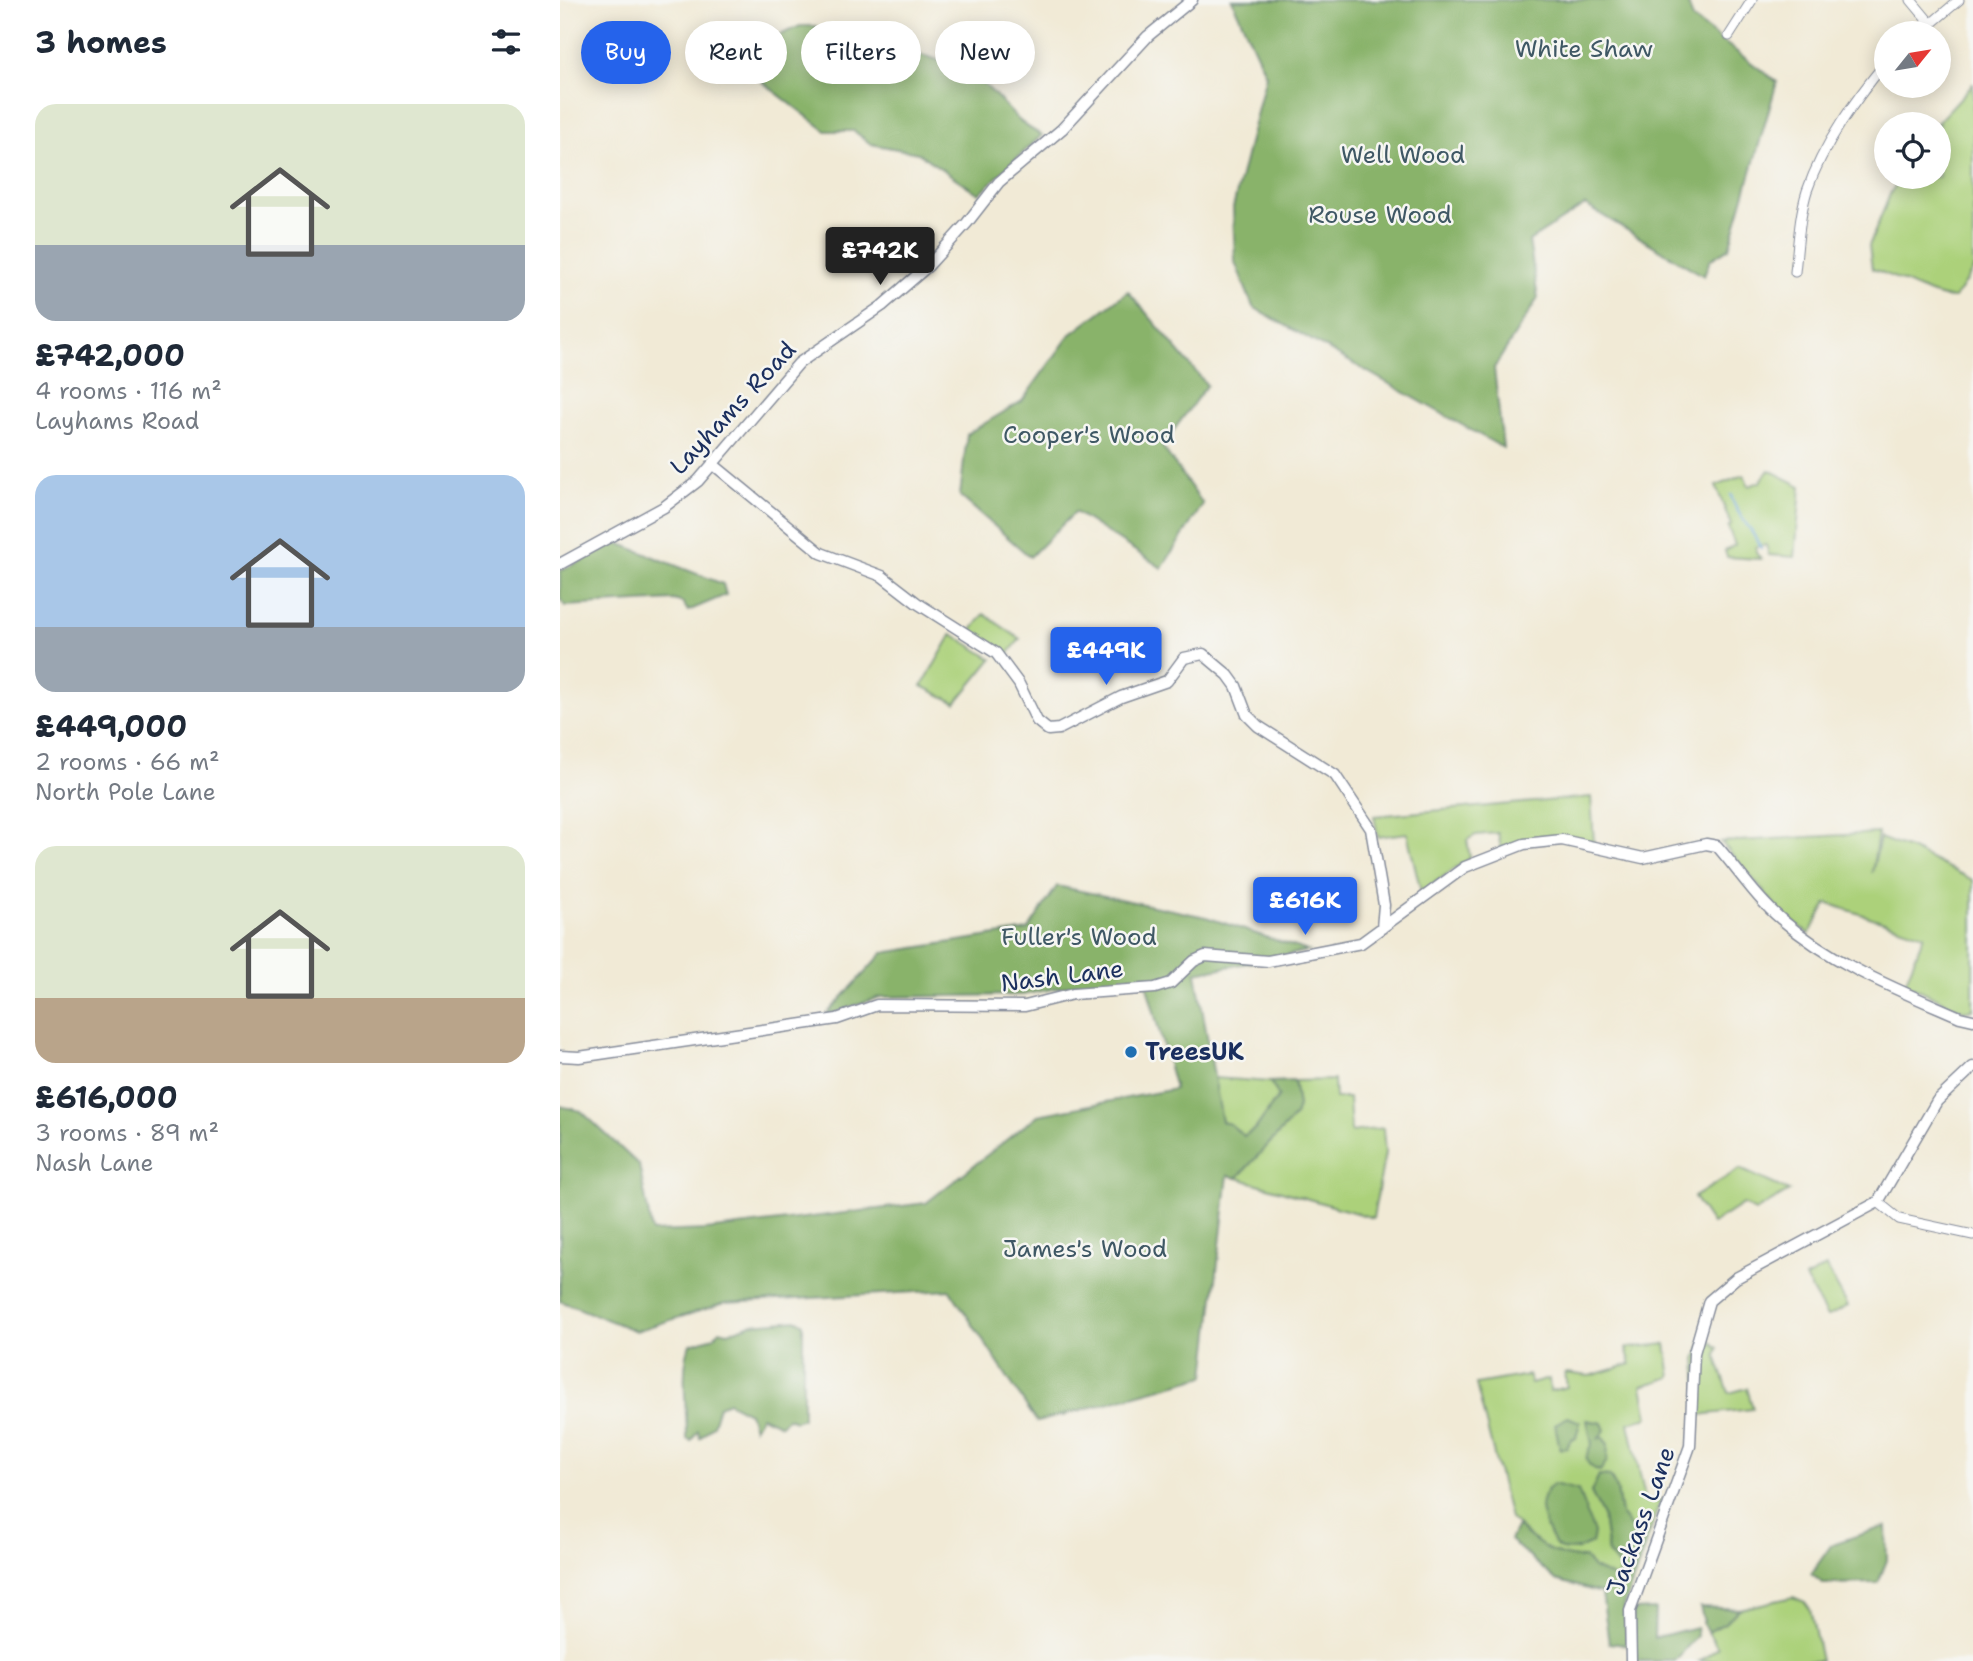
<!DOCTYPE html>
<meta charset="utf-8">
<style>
:root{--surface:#fff;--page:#f2f2f3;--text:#1f2937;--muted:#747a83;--accent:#2563eb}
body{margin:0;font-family:"Shantell Sans",sans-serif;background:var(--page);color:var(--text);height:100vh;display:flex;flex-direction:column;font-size:26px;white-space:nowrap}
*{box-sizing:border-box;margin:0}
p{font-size:23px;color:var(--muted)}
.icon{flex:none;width:38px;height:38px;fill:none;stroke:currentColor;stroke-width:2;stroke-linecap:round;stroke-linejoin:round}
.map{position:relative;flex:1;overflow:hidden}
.sheet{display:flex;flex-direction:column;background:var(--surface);width:560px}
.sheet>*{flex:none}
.banner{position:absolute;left:21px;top:21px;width:665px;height:63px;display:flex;gap:14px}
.needle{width:46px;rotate:60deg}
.controls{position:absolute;left:1314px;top:21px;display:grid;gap:14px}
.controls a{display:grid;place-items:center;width:77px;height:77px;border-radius:50%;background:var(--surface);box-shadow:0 4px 18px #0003;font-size:35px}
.price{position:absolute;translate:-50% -60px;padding:0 16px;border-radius:7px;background:var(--accent);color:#fff;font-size:23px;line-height:46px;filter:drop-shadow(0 2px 4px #0008)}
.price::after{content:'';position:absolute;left:50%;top:42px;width:21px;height:16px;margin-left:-10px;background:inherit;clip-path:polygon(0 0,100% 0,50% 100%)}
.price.active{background:#222;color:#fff}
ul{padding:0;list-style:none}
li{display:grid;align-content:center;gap:14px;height:371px;padding:0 35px}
li span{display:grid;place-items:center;height:217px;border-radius:21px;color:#555}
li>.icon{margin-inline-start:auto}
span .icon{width:126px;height:126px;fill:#fffc;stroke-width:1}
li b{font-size:30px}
h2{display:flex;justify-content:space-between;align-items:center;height:84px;padding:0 35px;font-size:30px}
.tag{padding:0 24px;border-radius:32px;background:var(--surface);box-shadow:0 4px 18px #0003;font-size:24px;line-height:63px}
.tag.active{background:var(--accent);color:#fff}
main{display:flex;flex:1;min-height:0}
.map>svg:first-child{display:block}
</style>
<main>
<section class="sheet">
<h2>3 homes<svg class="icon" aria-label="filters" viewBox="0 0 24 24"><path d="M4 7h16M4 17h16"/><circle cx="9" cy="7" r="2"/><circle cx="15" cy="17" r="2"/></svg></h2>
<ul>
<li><span style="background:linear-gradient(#dfe7d0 65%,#9aa5b1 0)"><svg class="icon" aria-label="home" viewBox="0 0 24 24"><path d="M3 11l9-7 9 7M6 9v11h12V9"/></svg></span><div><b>£742,000</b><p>4 rooms · 116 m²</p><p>Layhams Road</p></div></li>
<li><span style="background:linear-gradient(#a9c7e8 70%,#9aa5b1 0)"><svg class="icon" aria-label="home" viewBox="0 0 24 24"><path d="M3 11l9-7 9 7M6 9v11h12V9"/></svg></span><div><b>£449,000</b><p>2 rooms · 66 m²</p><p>North Pole Lane</p></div></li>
<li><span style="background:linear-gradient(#dfe7d0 70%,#b9a48a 0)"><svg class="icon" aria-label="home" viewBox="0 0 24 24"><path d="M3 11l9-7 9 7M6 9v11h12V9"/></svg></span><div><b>£616,000</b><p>3 rooms · 89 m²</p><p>Nash Lane</p></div></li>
</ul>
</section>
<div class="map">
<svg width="1413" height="1661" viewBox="0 0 1413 1661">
<rect width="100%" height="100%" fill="#f6f6f2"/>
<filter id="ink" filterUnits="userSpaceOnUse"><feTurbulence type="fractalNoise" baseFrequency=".0143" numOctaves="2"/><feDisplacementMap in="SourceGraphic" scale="14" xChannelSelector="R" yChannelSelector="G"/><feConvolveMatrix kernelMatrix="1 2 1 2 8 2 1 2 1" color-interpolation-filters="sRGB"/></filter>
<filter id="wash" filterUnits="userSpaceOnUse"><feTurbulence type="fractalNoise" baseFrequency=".00686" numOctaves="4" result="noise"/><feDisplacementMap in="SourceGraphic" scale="28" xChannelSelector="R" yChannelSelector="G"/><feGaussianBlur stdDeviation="1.57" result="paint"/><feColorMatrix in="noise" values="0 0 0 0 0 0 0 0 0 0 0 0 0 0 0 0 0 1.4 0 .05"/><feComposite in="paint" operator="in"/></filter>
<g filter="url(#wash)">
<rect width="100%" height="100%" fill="#f1ead6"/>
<path fill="#acd17a" stroke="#64806c" stroke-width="2" d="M1413,84V270L1395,298C1371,299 1337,276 1312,269L1309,246L1331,192L1341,177H1379V124H1376Z
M1209,470L1241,486L1235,557L1209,555L1206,545L1196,547V553L1201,559L1167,557L1165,551L1175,545L1168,527L1171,525L1156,486L1184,475L1189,486L1200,482Z
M424,614L460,639L444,659L409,634Z
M392,634L432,659L396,703L362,686Z
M1031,797L1034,843L985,836L941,848L938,833L916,835L907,840L910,858L861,892L847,833L818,837L814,816Z
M1318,833L1312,873L1320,838L1352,850L1413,880V1009L1404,1011L1345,983L1364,935L1267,903L1249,934L1222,913L1161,842Z
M654,1078L710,1082L719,1095L696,1128L684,1136L670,1124L662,1123Z
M774,1080L775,1098H789L791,1132L823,1128L825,1153L813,1218L677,1178L735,1116L738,1106L734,1081Z
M1180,1169L1229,1191L1195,1211L1183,1204L1152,1224L1134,1197Z
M1266,1267L1288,1306L1267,1317L1245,1278Z
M1144,1335L1158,1348L1156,1356L1169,1393L1187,1388L1193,1409L1140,1415L1136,1359Z
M1106,1344L1111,1377L1082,1386L1088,1417L1069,1423L1086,1502L1101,1499L1090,1531L1075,1535L1061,1514L1057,1489L1050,1477L1031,1492L1043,1516L1048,1553L1061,1569L1057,1580L1033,1568L1025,1558L1012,1559L981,1547L950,1518L916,1384L968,1375L971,1384L989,1379L990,1391L1007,1387L1005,1373L1030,1376L1071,1364L1066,1348Z
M1233,1597L1245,1602L1250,1609L1261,1661H1140L1158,1648L1148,1632L1165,1623L1179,1609Z"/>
<path fill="#89b36a" stroke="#527164" stroke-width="2" d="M672,0H1127L1133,19L1217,82L1169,248L1150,260L1144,276L1025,205L969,241L978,298L934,368L943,448L693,307L675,262L673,208L706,75Z
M240,26H256L260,35L280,28L289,35L344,40L353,53C380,59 407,70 428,88C450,108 453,121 482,135L419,194L358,153L311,144L294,131H266L201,81L208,40Z
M568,291L647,385L602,446L643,504L602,568L515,512L470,557L400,496L407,434L462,401L510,335Z
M58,543L163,584L166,595L128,611L123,603L114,600L5,606L0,598V571Z
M497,886L646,917L748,951L636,973L662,1122L670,1124L684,1136L696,1128L719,1096L710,1082L734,1081L738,1106L735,1116L677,1178L668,1175L645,1376L477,1422L390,1290L165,1303L76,1331L0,1301V1106L21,1111L79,1165L92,1232L146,1230L366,1203L478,1115L615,1089L585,979L528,982L462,995L320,997L265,1016L323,953L468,930Z
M238,1320L243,1324V1418L236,1421L227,1418L221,1425L201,1416L194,1428L189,1413L168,1402L159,1406L153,1425L140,1438L138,1431L131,1441L127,1439C127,1411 120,1370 130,1344L154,1337L160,1330L168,1332L192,1324Z
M1008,1417L1020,1422L1016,1438L1010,1441L1007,1448L1000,1449L995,1424Z
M1027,1420L1042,1423L1045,1430L1039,1438L1042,1437L1048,1444L1047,1461L1040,1471C1025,1466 1023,1457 1032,1444Z
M1039,1475L1050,1476L1057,1489L1061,1514L1075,1534L1090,1531L1064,1607L1067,1645L1049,1643L1042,1593L996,1580L950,1540L957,1526C978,1544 996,1559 1025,1558L1033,1568L1057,1579L1061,1569L1048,1553L1043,1516L1031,1492Z
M993,1484L1018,1490L1034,1533L1032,1543C1022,1548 1010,1553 999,1548C991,1544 982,1517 981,1508C981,1497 986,1490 993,1484Z
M1326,1526L1327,1560L1318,1583L1264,1584L1251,1574L1272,1544Z
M1140,1607L1179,1609L1165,1623L1148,1632L1142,1623L1144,1622Z
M1095,1609L1094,1638L1136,1627L1137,1636L1115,1661H1074L1073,1610Z"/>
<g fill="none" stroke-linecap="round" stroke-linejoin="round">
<path stroke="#67a4d8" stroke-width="2.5" d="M1171,495C1175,513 1193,530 1201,548"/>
</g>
</g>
<g filter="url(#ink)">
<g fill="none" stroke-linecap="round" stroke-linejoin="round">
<g stroke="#868c9a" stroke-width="11">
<path id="minor" d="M1351,0L1371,24
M1360,33L1399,0
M1169,36L1192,0
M1235,272C1238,246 1239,216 1247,191C1263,144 1295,100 1326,62
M1318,1202L1339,1219L1413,1235"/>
</g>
<g stroke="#868c9a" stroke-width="13">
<path id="tertiary" d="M154,465L261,553L322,576L357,603L436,653L459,684L477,721L488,730L499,729L561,697L607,681L624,658L643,654L668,675L676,686L687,715L698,726L775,775L811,829L824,905L822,928
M0,564L104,507L138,481L239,363L322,306L369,265L407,223L439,182L502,129L588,36L632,0
M0,1056L19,1057L277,1019L317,1005L465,1006L513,994L595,988L611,983L634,961L645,956L708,961L801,943L905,867L964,844L1002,840L1083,858L1146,844L1157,846C1178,870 1197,899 1221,919C1274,965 1336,989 1400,1017L1413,1020
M1071,1661L1070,1611L1130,1446L1134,1353L1149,1301L1176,1278L1318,1202L1377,1101L1413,1067"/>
</g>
<use href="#minor" stroke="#fff" stroke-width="9"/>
<use href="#tertiary" stroke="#fff" stroke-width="10"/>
</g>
</g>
<circle fill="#1f6fb2" stroke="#f6f6f2" stroke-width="2.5" cx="571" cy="1052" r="7"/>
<g text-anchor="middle" stroke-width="5" stroke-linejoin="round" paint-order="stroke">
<g font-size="24" fill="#3f5865" stroke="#f6f6f2">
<text x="1024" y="57">White Shaw</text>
<text x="843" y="163">Well Wood</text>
<text x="820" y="223">Rouse Wood</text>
<text x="529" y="443">Cooper's Wood</text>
<text x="519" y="945">Fuller's Wood</text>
<text x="525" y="1257">James's Wood</text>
</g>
<g font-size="24" fill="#1b2f5e" stroke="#f6f6f2">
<text transform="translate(173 408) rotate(-47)" y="8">Layhams Road</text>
<text transform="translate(502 976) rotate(-7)" y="8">Nash Lane</text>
<text transform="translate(1081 1521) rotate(-70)" y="8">Jackass Lane</text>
</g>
<g font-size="24" font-weight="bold" fill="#1b2f5e" stroke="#f6f6f2" text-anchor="start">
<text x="585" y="1060">TreesUK</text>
</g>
</g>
</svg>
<div class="controls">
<a><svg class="needle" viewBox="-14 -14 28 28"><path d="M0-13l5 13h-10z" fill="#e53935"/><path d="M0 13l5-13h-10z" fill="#747a83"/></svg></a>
<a><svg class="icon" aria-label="locate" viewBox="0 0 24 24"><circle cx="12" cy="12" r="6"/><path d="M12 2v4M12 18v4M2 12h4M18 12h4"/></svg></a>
</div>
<b class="price active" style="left:320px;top:287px">£742K</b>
<b class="price" style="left:546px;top:687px">£449K</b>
<b class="price" style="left:745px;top:937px">£616K</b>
<div class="banner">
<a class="tag active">Buy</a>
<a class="tag">Rent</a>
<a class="tag">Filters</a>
<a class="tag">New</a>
</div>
</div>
</main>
